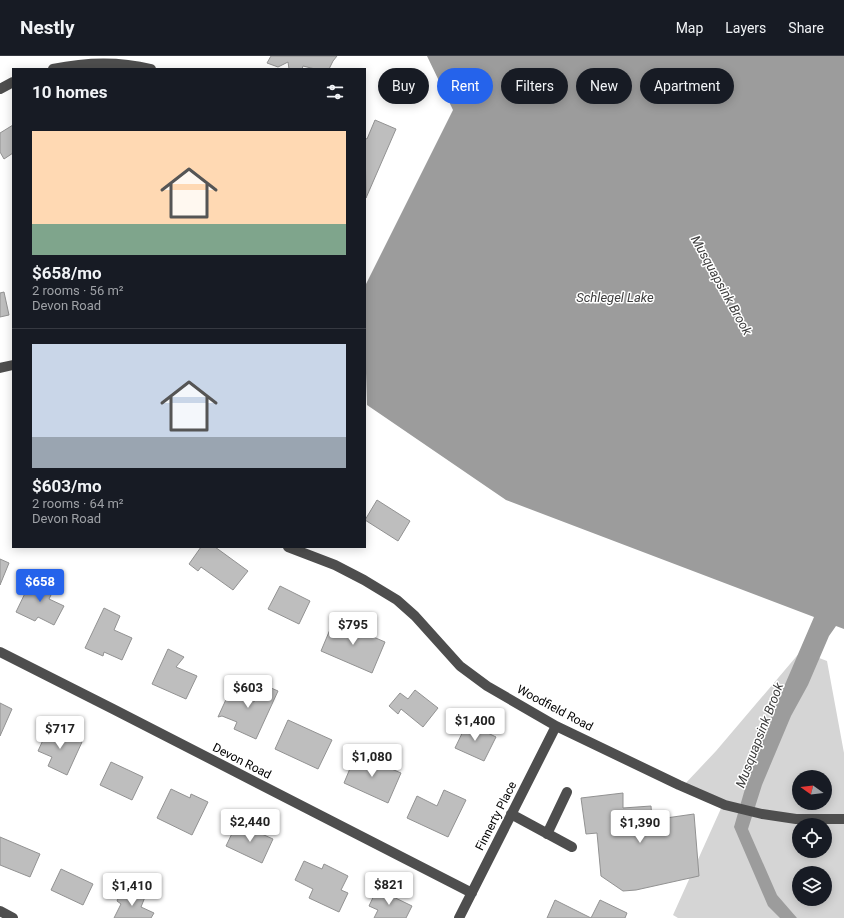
<!DOCTYPE html>
<meta charset="utf-8">
<style>
:root{--surface:#171b24;--page:#242831;--text:#f1f3f6;--muted:#9ea1a6;--line:#363941;--accent:#2563eb}
body{margin:0;font-family:Roboto,sans-serif;background:var(--page);color:var(--text);height:100vh;display:flex;flex-direction:column;font-size:15px;white-space:nowrap}
*{box-sizing:border-box;margin:0}
p{font-size:13px;color:var(--muted)}
.icon{flex:none;width:22px;height:22px;fill:none;stroke:currentColor;stroke-width:2;stroke-linecap:round;stroke-linejoin:round}
.map{position:relative;flex:1;overflow:hidden}
.panel{position:absolute;left:12px;top:12px;width:354px;height:480px;display:flex;flex-direction:column;background:var(--surface);border-radius:0px;box-shadow:0 2px 10px #0003}
.panel>*{flex:none}
.hud{position:absolute;left:378px;top:12px;width:380px;height:36px;display:flex;gap:8px}
.needle{width:26px;rotate:284deg}
.fabs{position:absolute;left:792px;top:714px;display:grid;gap:8px}
.fabs a{display:grid;place-items:center;width:40px;height:40px;border-radius:50%;background:var(--surface);box-shadow:0 2px 10px #0003;font-size:20px}
.price{position:absolute;translate:-50% -34px;padding:0 9px;border-radius:4px;background:#fff;color:#222;font-size:13px;line-height:26px;filter:drop-shadow(0 1px 2px #0008)}
.price::after{content:'';position:absolute;left:50%;top:24px;width:12px;height:9px;margin-left:-6px;background:inherit;clip-path:polygon(0 0,100% 0,50% 100%)}
.price.current{background:var(--accent);color:#fff}
ul{padding:0;list-style:none}
li{display:grid;align-content:center;gap:8px;height:212px;padding:0 20px}
li+li{border-top:1px solid var(--line)}
li span{display:grid;place-items:center;height:124px;border-radius:0px;color:#555}
li>.icon{margin-inline-start:auto}
span .icon{width:72px;height:72px;fill:#fffc;stroke-width:1}
li b{font-size:17px}
h2{display:flex;justify-content:space-between;align-items:center;height:48px;padding:0 20px;font-size:17px}
.pill{padding:0 14px;border-radius:18px;background:var(--surface);box-shadow:0 2px 10px #0003;font-size:14px;line-height:36px}
.pill.current{background:var(--accent);color:#fff}
header{display:flex;align-items:center;gap:24px;box-sizing:border-box;height:56px;padding:0 20px;background:var(--surface);border-bottom:1px solid var(--line)}
header strong{font-size:19px}
nav{display:flex;gap:22px;margin-inline-start:auto;font-size:14px}
.map>svg:first-child{display:block}
</style>
<header>
<strong>Nestly</strong>
<nav><a>Map</a><a>Layers</a><a>Share</a></nav>
</header>
<div class="map">
<svg width="844" height="862" viewBox="0 0 844 862">
<rect width="100%" height="100%" fill="#fff"/>
<path fill="#d5d5d5" fill-rule="evenodd" d="M801,595L827,605L844,697V862H678L673,859L723,748L683,730L716,695ZM799,721H825V747H799ZM799,769H825V795H799ZM799,817H825V843H799Z"/>
<path fill="#9c9c9c" d="M427,0H844V573L836,570L829,580L808,629L791,660L762,729L748,773L777,839L797,862H780L768,850L734,771L755,698L814,561L506,444L367,349L365,285V230L453,54Z"/>
<path fill="#bebebe" stroke="#929292" d="M271,0H337L333,5L329,13H315L303,10L302,13H289L288,6L278,11L267,7Z
M375,64L396,73L366,142L365,82L367,83Z
M13,69V97L4,103L0,96V77Z
M4,236L9,259L0,261V237Z
M377,444L410,465L398,485L365,464Z
M201,491H215L248,515L233,534L201,511L198,515L189,508Z
M0,503L9,507L0,529Z
M42,522L56,529L49,543L64,550L54,569L38,561L35,565L16,556L29,529L37,532Z
M280,530L310,545L299,568L268,553Z
M104,552L120,560L114,574L132,582L122,604L104,596L103,600L85,592Z
M334,564L385,586L372,617L321,595Z
M168,593L184,601L176,611L197,620L186,643L152,628Z
M234,626L248,632L244,642L254,646L262,628L278,635L256,683L234,673L237,666L222,660L218,661Z
M415,634L438,652L423,671L401,653L398,658L389,650L400,637L408,643Z
M0,647L12,653L0,680Z
M288,664L332,684L318,713L275,693Z
M467,667L496,681L484,705L455,692Z
M49,671L82,686L67,719L48,710L52,701L38,695Z
M356,698L401,717L388,747L344,727Z
M111,706L143,721L132,744L100,729Z
M171,733L190,742L191,738L208,746L192,779L157,762Z
M444,734L466,744L448,781L407,762L417,740L437,750Z
M623,737V752L651,750L652,764L694,758L699,820L636,834L623,835L601,820L597,777L586,778L581,742Z
M237,767L273,783L262,807L226,790Z
M0,781L40,798L30,821L0,809Z
M304,805L322,813L324,808L348,820L341,834L348,837L339,856L309,842L313,833L295,824Z
M61,813L93,828L83,849L51,834Z
M377,833L412,850L406,862H374L378,854L369,850Z
M131,834L145,841L141,851L154,857L151,862H114L121,848L117,845L121,836L129,840Z
M555,844L591,862H547Z
M600,844L627,857L625,862H591Z"/>
<g fill="none" stroke-linecap="round" stroke-linejoin="round">
<path stroke="#4e4e4e" stroke-width="10" d="M53,13C86,6 118,5 151,13
M0,33L13,26
M0,312L13,309
M288,491L335,509L364,524L397,544L415,560L460,610L487,630L556,670L679,729L725,749L762,758L796,763H844
M0,596L113,653L472,837
M511,758L572,791
M547,778L567,736
M0,855L13,862
M459,862L556,670"/>
</g>
<g text-anchor="middle" stroke-width="3" stroke-linejoin="round" paint-order="stroke">
<g font-size="12" fill="#000" stroke="#fff">
<text transform="translate(555 652) rotate(28)" y="4">Woodfield Road</text>
<text transform="translate(242 705) rotate(27)" y="4">Devon Road</text>
<text transform="translate(496 760) rotate(-63)" y="4">Finnerty Place</text>
</g>
<g font-size="13" font-style="italic" fill="#3d3d3d" stroke="#fff">
<text transform="translate(722 229) rotate(61)" y="5">Musquapsink Brook</text>
<text x="615" y="246">Schlegel Lake</text>
<text transform="translate(759 679) rotate(-69)" y="5">Musquapsink Brook</text>
</g>
</g>
</svg>
<div class="fabs">
<a><svg class="needle" viewBox="-14 -14 28 28"><path d="M0-13l5 13h-10z" fill="#e53935"/><path d="M0 13l5-13h-10z" fill="#9ea1a6"/></svg></a>
<a><svg class="icon" aria-label="locate" viewBox="0 0 24 24"><circle cx="12" cy="12" r="6"/><path d="M12 2v4M12 18v4M2 12h4M18 12h4"/></svg></a>
<a><svg class="icon" aria-label="layers" viewBox="0 0 24 24"><path d="M12 4l9 5-9 5-9-5zM3 14l9 5 9-5"/></svg></a>
</div>
<b class="price current" style="left:40px;top:547px">$658</b>
<b class="price" style="left:353px;top:590px">$795</b>
<b class="price" style="left:248px;top:653px">$603</b>
<b class="price" style="left:475px;top:686px">$1,400</b>
<b class="price" style="left:60px;top:694px">$717</b>
<b class="price" style="left:372px;top:722px">$1,080</b>
<b class="price" style="left:250px;top:787px">$2,440</b>
<b class="price" style="left:640px;top:788px">$1,390</b>
<b class="price" style="left:389px;top:850px">$821</b>
<b class="price" style="left:132px;top:851px">$1,410</b>
<div class="hud">
<a class="pill">Buy</a>
<a class="pill current">Rent</a>
<a class="pill">Filters</a>
<a class="pill">New</a>
<a class="pill">Apartment</a>
</div>
<section class="panel">
<h2>10 homes<svg class="icon" aria-label="filters" viewBox="0 0 24 24"><path d="M4 7h16M4 17h16"/><circle cx="9" cy="7" r="2"/><circle cx="15" cy="17" r="2"/></svg></h2>
<ul>
<li><span style="background:linear-gradient(#ffd9b3 75%,#7fa58c 0)"><svg class="icon" aria-label="home" viewBox="0 0 24 24"><path d="M3 11l9-7 9 7M6 9v11h12V9"/></svg></span><div><b>$658/mo</b><p>2 rooms · 56 m²</p><p>Devon Road</p></div></li>
<li><span style="background:linear-gradient(#c9d6e8 75%,#9aa5b1 0)"><svg class="icon" aria-label="home" viewBox="0 0 24 24"><path d="M3 11l9-7 9 7M6 9v11h12V9"/></svg></span><div><b>$603/mo</b><p>2 rooms · 64 m²</p><p>Devon Road</p></div></li>
</ul>
</section>
</div>
